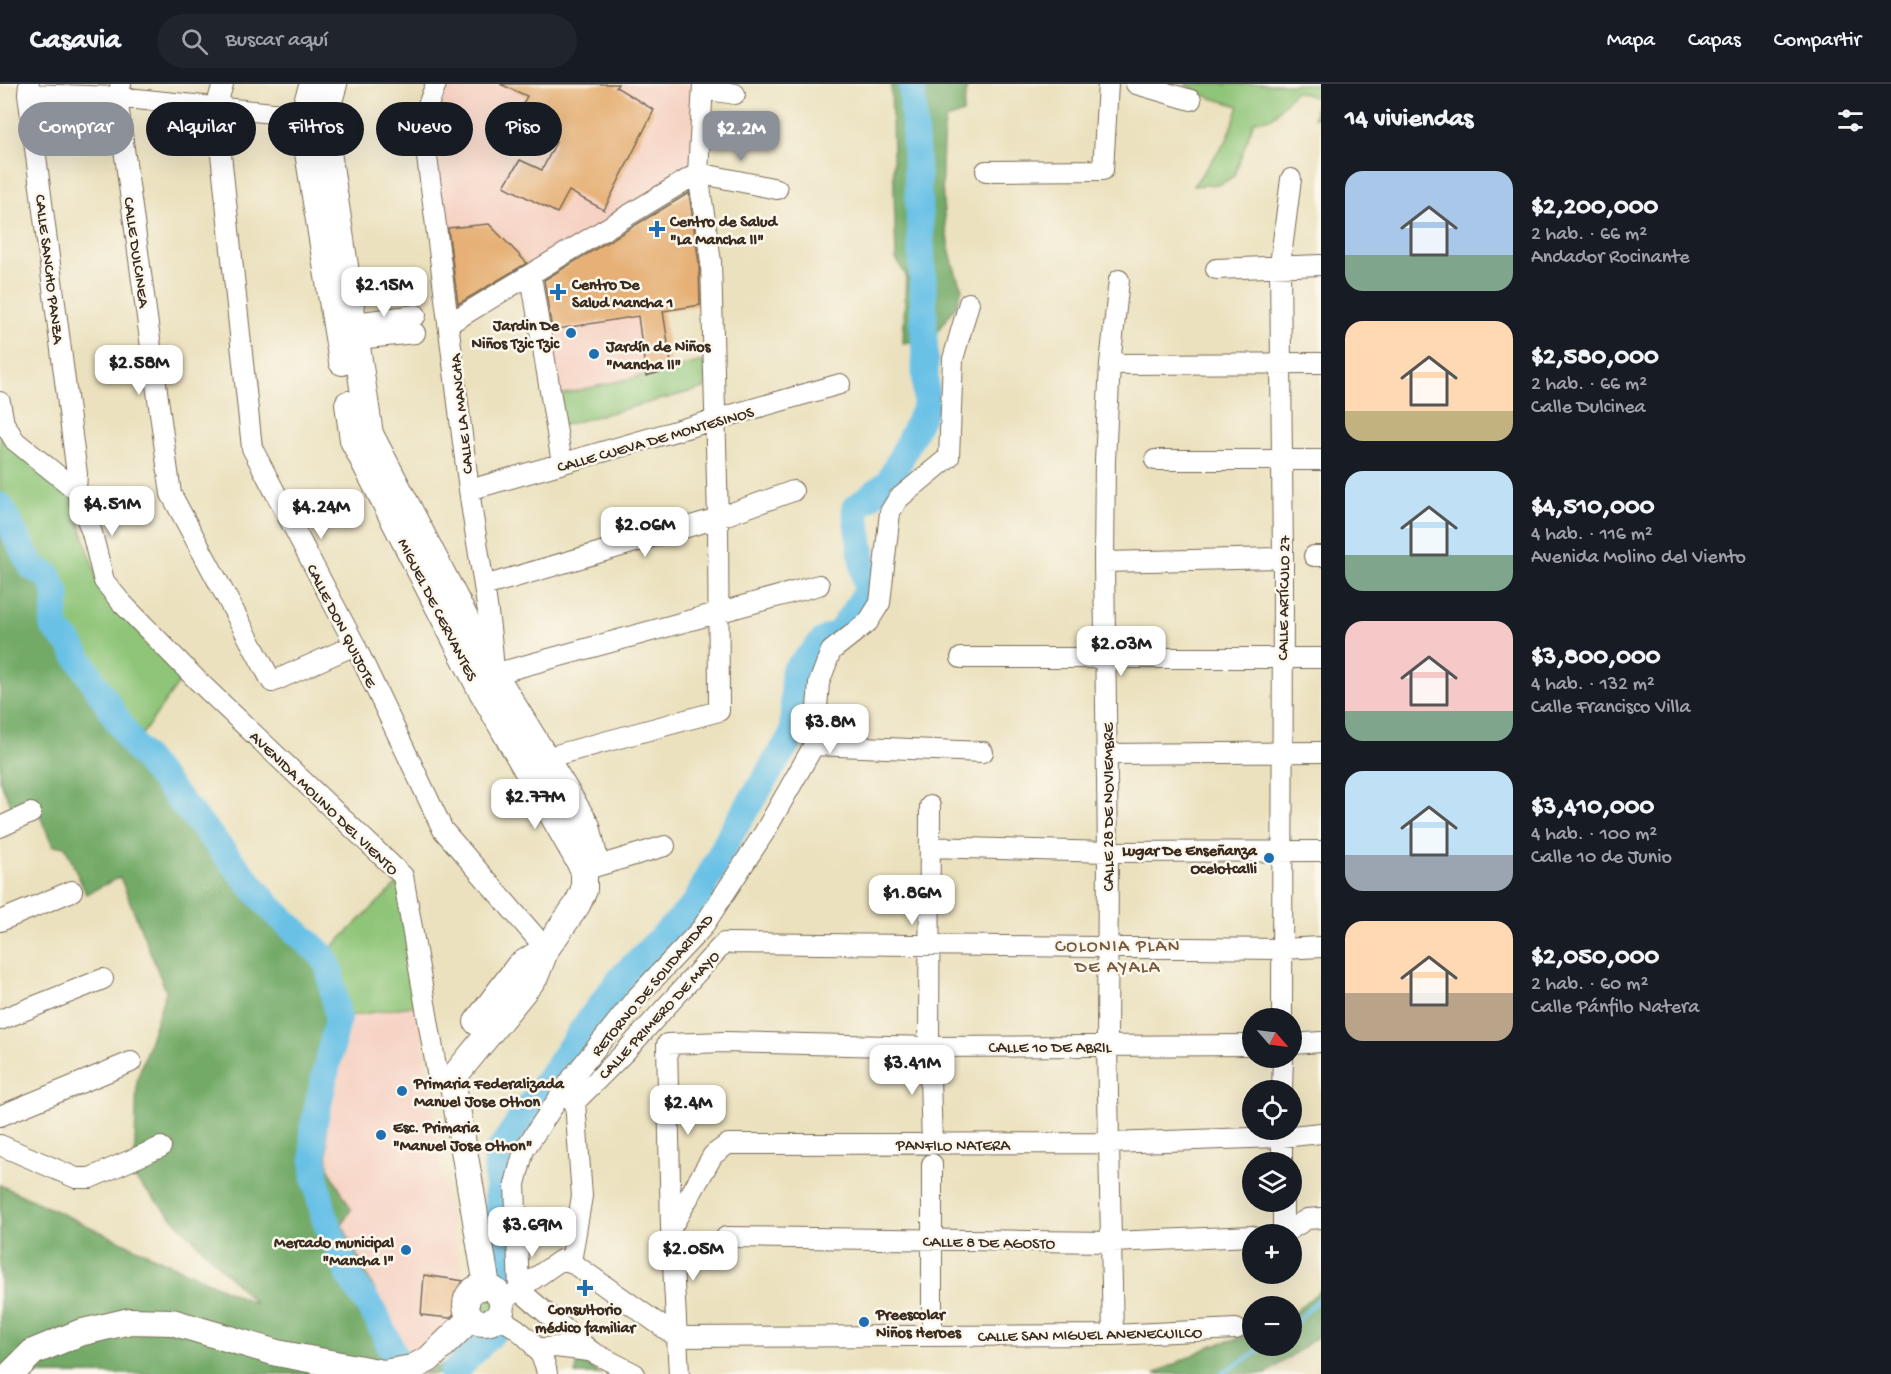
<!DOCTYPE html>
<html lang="es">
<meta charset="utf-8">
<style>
:root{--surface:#171b24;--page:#20242c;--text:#f1f3f6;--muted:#9ea1a6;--line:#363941;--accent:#8c9099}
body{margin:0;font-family:"Gochi Hand",sans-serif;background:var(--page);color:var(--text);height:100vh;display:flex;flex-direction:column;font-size:22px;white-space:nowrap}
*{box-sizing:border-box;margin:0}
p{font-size:20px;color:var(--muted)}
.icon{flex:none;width:33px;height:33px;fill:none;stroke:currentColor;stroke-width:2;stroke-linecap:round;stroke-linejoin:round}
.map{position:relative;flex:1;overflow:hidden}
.panel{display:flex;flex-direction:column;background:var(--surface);width:570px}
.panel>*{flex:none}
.hud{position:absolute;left:18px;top:18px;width:570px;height:54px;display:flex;gap:12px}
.needle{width:39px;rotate:118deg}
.controls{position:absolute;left:1242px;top:924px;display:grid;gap:12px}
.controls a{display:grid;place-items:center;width:60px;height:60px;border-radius:50%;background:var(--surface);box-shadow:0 6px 24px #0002;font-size:30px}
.price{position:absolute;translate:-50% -51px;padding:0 14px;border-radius:12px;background:#fff;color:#222;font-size:20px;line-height:39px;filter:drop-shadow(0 2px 3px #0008)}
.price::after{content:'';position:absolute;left:50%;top:36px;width:18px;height:14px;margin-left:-9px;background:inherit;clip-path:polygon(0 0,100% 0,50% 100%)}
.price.active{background:var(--accent);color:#fff}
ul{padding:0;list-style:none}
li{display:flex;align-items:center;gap:18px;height:150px;padding:0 24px}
li span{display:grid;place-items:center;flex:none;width:168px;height:120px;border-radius:18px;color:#555}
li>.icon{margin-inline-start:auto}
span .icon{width:72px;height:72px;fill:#fffc;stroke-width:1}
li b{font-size:26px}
h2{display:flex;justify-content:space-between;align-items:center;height:72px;padding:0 24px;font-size:26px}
.chip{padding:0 21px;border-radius:27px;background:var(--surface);box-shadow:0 6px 24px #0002;font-size:21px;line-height:54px}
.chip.active{background:var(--accent);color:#fff}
header{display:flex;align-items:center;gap:36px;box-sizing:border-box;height:84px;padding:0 30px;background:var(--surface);border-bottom:2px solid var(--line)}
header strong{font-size:28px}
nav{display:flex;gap:33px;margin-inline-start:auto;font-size:21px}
.search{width:420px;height:54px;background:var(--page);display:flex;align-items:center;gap:15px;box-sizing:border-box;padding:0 21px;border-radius:33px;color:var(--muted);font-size:22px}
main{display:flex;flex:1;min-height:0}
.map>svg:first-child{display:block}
</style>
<header>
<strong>Casavia</strong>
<div class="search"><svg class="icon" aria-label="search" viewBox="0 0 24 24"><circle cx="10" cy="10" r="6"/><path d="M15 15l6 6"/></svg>Buscar aquí</div>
<nav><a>Mapa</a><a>Capas</a><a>Compartir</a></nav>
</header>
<main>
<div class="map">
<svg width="1321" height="1290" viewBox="0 0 1321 1290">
<rect width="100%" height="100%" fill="#fbf7ec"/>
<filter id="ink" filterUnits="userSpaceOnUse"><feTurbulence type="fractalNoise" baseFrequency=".0167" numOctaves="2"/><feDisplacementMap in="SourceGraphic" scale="12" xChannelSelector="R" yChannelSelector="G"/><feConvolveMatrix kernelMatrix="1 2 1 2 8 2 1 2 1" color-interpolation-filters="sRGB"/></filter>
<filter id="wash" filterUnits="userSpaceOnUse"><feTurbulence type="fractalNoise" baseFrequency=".008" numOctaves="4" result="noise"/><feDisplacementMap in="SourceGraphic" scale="24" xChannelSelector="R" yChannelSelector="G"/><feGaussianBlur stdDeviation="1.35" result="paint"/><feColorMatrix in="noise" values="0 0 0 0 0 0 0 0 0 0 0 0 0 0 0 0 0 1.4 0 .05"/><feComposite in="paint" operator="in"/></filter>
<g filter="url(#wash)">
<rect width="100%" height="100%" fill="#ebe1be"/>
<path fill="#f6d2c3" d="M443,0H695L691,85L532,184L489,140L444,145L430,35Z
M638,232L646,292L551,313L543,248Z
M418,921L447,1125L464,1197L424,1191L421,1231L460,1235L424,1269L407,1271L342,1141L328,1083L325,1020L338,934Z"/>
<path fill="#8fc578" stroke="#65784b" stroke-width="1.5" d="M1184,0H1321V34L1314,33L1317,14L1295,7L1272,34L1254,37L1234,92L1221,100L1193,102L1227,56L1239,22L1208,13Z
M704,277L705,304L556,343L551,313Z
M0,339L71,413L101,506L182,594L134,662L70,560L53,542L57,512L32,483L0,422Z
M399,798L418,921L338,934L329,884L323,872Z
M469 1221a14 14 0 1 1 28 0a14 14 0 1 1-28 0Z"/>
<path fill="#73aa68" stroke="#576a43" stroke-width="1.5" d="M891,0H967L963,29L945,36C939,88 941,157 962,205L957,220L932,255L903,259L906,191L896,175Z
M0,414L32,483L49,492L57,512L53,542L70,560L134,662L268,821L323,872L329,884L338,934L325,1020L328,1083L351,1125L342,1141L407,1271L396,1275L403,1290H0V1101L256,1220L134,1094L137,996L166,907L120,793L86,810L65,762H53L34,718L12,723L0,697Z
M1321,1206V1250L1266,1290H1155L1213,1261L1252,1251V1262H1292V1230Z
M579,1276L601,1290H575Z
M446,1279L464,1290H421Z"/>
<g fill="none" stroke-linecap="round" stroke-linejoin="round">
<path stroke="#69c1e6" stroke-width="4.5" d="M1292,1242L1321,1213
M1221,1290L1266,1262"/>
<path stroke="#69c1e6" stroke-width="27" d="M0,422L32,483L49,492L57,512L53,542L70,560L134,662L271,824L323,872L329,884L338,934L313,1044L315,1093L325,1135L350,1193L377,1234L403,1290
M507,1202L498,1128L497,1070L587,939L622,893L695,820L733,746L793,650L794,588L823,557L840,548L867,508L855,424L889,398L926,323L923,197L912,0
M452,1290L494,1247"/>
</g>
<g id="blocks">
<path fill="#e6b076" d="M500,0H618L616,3L654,26L604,126L569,107L557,129L504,102L520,76L542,86L556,58L513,39L527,12Z
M689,109L699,179L700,221L663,227L672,285L646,292L638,232L552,246L544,196Z
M489,140L527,179L458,220L448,144Z
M424,1191L464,1197L461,1223L450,1234L421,1231Z"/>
</g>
</g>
<g filter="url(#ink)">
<use href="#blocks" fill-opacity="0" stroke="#796a56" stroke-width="1.5"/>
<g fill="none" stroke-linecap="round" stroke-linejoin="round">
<g stroke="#796a56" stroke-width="22">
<path id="minor" d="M29,0L28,10L77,390L76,406
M121,0L117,13L171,410L272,598L355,561
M223,0L216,23L252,364L355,561L443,746L546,865
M436,0L425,29L423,44C440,165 453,285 469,405C477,467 491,528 494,590L819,501
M1136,0L1191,16
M703,5L735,10
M28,10L117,13L302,32
M986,87L1103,86L1108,0
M1216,185L1321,181
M531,192L562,379
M355,239L416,231
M450,239L698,89L777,105
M357,255L415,249
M1110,280L1321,279
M0,318L4,339L15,357L76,406L92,449L104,497L120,517L197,596L403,792L437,988L452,995
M1155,376H1321
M469,406L840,300
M1314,472H1321
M1104,478L1283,474
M484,502L718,434L793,407
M961,574H1321
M814,661L983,668
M1107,670L1321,668
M534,677L719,627L718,434L711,178L698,89L703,0
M930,722L929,963L932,1060
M0,743L31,729
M930,763L1108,768L1321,767
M584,786L665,762
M0,837L72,807
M1282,934L1283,474L1280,181L1291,95
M0,936L103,895
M1292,960L1321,958
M1282,1006L1283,974
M577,1016L624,969L724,859L1281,865L1321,863
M0,1032L131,978
M1282,1046V1078
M0,1061L76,1094H90L161,1063
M932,1080V1252
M1283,1118V1150
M671,1144L713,1071L728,1060L1110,1059L1282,1053L1321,1049
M1283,1150L1307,1135L1321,1134
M726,1153L1112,1158L1252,1152
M571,1178L582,1112L574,1005
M502,1217L561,1176L571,1178L677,1253L1113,1251L1236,1245
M498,1234C520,1244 544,1265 547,1290
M1113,1251L1107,962L1108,768L1104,478L1105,376L1110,280L1119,196
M536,1265L555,1263L589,1267
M635,1290L592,1268L519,1206L515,1100L524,1066L572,994L636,914L702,844L764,749L814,661L819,599L831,567L868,538L880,519L890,428L898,415L949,373L953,275L969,219
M679,1290L671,1144L667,960L725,958L929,963L1252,961"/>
</g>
<g stroke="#796a56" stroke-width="28">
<path id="major" d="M313,0L302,32L342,278
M334,0L328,21L325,48L370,350L494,590L587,742L593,768L584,786V806L577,821L546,865L535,893L452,995L487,1202
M348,320L353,356L479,602L584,786
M477,938L519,882L546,865
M466 1221a18 18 0 1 1 36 0a18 18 0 1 1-36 0Z
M11,1290L33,1268L79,1249L130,1237L172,1238L277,1269L383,1289L412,1284L429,1275L471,1234"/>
</g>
<use href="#minor" stroke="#fff" stroke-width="20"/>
<use href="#major" stroke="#fff" stroke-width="26"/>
</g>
</g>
<g fill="#1f6fb2" stroke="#fbf7ec" stroke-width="2">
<path d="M654 136h6v6h6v6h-6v6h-6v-6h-6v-6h6z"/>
<path d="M555 199h6v6h6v6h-6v6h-6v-6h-6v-6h6z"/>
<circle cx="571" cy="249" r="6"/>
<circle cx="594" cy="270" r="6"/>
<circle cx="1269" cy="774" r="6"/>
<circle cx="402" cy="1007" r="6"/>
<circle cx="381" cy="1051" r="6"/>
<circle cx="406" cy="1166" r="6"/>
<path d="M582 1195h6v6h6v6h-6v6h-6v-6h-6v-6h6z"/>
<circle cx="864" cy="1238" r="6"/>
</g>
<g text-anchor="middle" stroke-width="5" stroke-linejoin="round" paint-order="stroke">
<g font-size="16" font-weight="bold" fill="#3b2a1e" stroke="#fbf7ec" text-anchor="start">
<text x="670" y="142">Centro de Salud<tspan x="670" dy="18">"La Mancha II"</tspan></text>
<text x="572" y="205">Centro De<tspan x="572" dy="18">Salud Mancha 1</tspan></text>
<text x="559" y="246" text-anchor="end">Jardin De<tspan x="559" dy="18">Niños Tzic Tzic</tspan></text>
<text x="606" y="267">Jardín de Niños<tspan x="606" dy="18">"Mancha II"</tspan></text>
<text x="1257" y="771" text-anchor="end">Lugar De Enseñanza<tspan x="1257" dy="18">Ocelotcalli</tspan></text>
<text x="414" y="1004">Primaria Federalizada<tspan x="414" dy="18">Manuel Jose Othon</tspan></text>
<text x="393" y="1048">Esc. Primaria<tspan x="393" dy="18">"Manuel Jose Othon"</tspan></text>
<text x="394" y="1163" text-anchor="end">Mercado municipal<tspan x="394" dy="18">"Mancha I"</tspan></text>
<text x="585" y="1230" text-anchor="middle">Consultorio<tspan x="585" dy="18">médico familiar</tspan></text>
<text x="876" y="1235">Preescolar<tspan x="876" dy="18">Niños Heroes</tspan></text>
</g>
<g font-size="16" fill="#3b2a1e" stroke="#fbf7ec">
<text transform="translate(138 168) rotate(82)" y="6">CALLE DULCINEA</text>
<text transform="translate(51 185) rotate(83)" y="6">CALLE SANCHO PANZA</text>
<text transform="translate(460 330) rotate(-96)" y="6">CALLE LA MANCHA</text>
<text transform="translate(655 354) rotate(-16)" y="6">CALLE CUEVA DE MONTESINOS</text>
<text transform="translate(1282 514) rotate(-89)" y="6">CALLE ARTÍCULO 27</text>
<text transform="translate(439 525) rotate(63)" y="6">MIGUEL DE CERVANTES</text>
<text transform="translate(343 541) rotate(63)" y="6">CALLE DON QUIJOTE</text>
<text transform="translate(325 718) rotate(44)" y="6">AVENIDA MOLINO DEL VIENTO</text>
<text transform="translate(1107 723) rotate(-90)" y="6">CALLE 28 DE NOVIEMBRE</text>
<text transform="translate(651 900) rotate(-50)" y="6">RETORNO DE SOLIDARIDAD</text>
<text transform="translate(658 930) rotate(-47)" y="6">CALLE PRIMERO DE MAYO</text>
<text x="1050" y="968">CALLE 10 DE ABRIL</text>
<text x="953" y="1066">PANFILO NATERA</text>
<text transform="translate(989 1157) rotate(1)" y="6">CALLE 8 DE AGOSTO</text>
<text transform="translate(1090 1249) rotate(-1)" y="6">CALLE SAN MIGUEL ANENECUILCO</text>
</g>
<g font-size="18" letter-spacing="1.5" fill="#77593d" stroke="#fbf7ec">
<text x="1118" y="867">COLONIA PLAN<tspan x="1118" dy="21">DE AYALA</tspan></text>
</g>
</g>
</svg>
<div class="controls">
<a><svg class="needle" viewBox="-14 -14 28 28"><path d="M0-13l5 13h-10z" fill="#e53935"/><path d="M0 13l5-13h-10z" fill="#9ea1a6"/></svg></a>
<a><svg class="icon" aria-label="locate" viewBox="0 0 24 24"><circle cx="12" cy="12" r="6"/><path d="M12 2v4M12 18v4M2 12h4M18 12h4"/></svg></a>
<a><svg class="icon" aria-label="layers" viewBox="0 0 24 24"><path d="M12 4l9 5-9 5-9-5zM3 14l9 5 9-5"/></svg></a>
<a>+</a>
<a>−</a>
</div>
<b class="price active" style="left:741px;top:78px">$2.2M</b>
<b class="price" style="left:384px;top:234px">$2.15M</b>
<b class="price" style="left:139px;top:312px">$2.58M</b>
<b class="price" style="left:112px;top:453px">$4.51M</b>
<b class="price" style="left:321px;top:456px">$4.24M</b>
<b class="price" style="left:645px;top:474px">$2.06M</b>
<b class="price" style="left:1121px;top:593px">$2.03M</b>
<b class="price" style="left:830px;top:671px">$3.8M</b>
<b class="price" style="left:535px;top:746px">$2.77M</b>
<b class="price" style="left:912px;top:842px">$1.86M</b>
<b class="price" style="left:912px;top:1012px">$3.41M</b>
<b class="price" style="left:688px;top:1052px">$2.4M</b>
<b class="price" style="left:532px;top:1174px">$3.69M</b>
<b class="price" style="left:693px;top:1198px">$2.05M</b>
<div class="hud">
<a class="chip active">Comprar</a>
<a class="chip">Alquilar</a>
<a class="chip">Filtros</a>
<a class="chip">Nuevo</a>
<a class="chip">Piso</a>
</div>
</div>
<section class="panel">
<h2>14 viviendas<svg class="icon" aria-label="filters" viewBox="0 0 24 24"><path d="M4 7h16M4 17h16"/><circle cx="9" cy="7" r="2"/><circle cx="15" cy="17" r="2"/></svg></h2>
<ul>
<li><span style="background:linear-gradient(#a9c7e8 70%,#7fa58c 0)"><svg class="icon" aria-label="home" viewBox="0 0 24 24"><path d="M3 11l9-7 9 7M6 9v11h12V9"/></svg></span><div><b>$2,200,000</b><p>2 hab. · 66 m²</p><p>Andador Rocinante</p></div></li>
<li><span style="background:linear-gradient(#ffd9b3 75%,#c2b280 0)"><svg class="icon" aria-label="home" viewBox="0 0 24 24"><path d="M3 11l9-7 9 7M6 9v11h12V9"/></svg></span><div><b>$2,580,000</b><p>2 hab. · 66 m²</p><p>Calle Dulcinea</p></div></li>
<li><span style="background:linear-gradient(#bfe0f5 70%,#7fa58c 0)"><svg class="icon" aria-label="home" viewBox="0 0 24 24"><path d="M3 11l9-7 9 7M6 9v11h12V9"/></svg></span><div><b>$4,510,000</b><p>4 hab. · 116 m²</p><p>Avenida Molino del Viento</p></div></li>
<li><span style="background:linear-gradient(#f6c9c9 75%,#7fa58c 0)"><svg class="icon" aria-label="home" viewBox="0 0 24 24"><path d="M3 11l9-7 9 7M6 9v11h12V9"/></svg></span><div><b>$3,800,000</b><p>4 hab. · 132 m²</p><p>Calle Francisco Villa</p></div></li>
<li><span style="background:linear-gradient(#bfe0f5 70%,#9aa5b1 0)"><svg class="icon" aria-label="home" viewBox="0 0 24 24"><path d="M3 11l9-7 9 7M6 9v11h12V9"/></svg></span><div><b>$3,410,000</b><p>4 hab. · 100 m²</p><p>Calle 10 de Junio</p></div></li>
<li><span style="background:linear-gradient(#ffd9b3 60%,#b9a48a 0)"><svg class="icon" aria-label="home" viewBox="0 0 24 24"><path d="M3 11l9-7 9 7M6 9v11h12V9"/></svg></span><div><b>$2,050,000</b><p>2 hab. · 60 m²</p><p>Calle Pánfilo Natera</p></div></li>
</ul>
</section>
</main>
